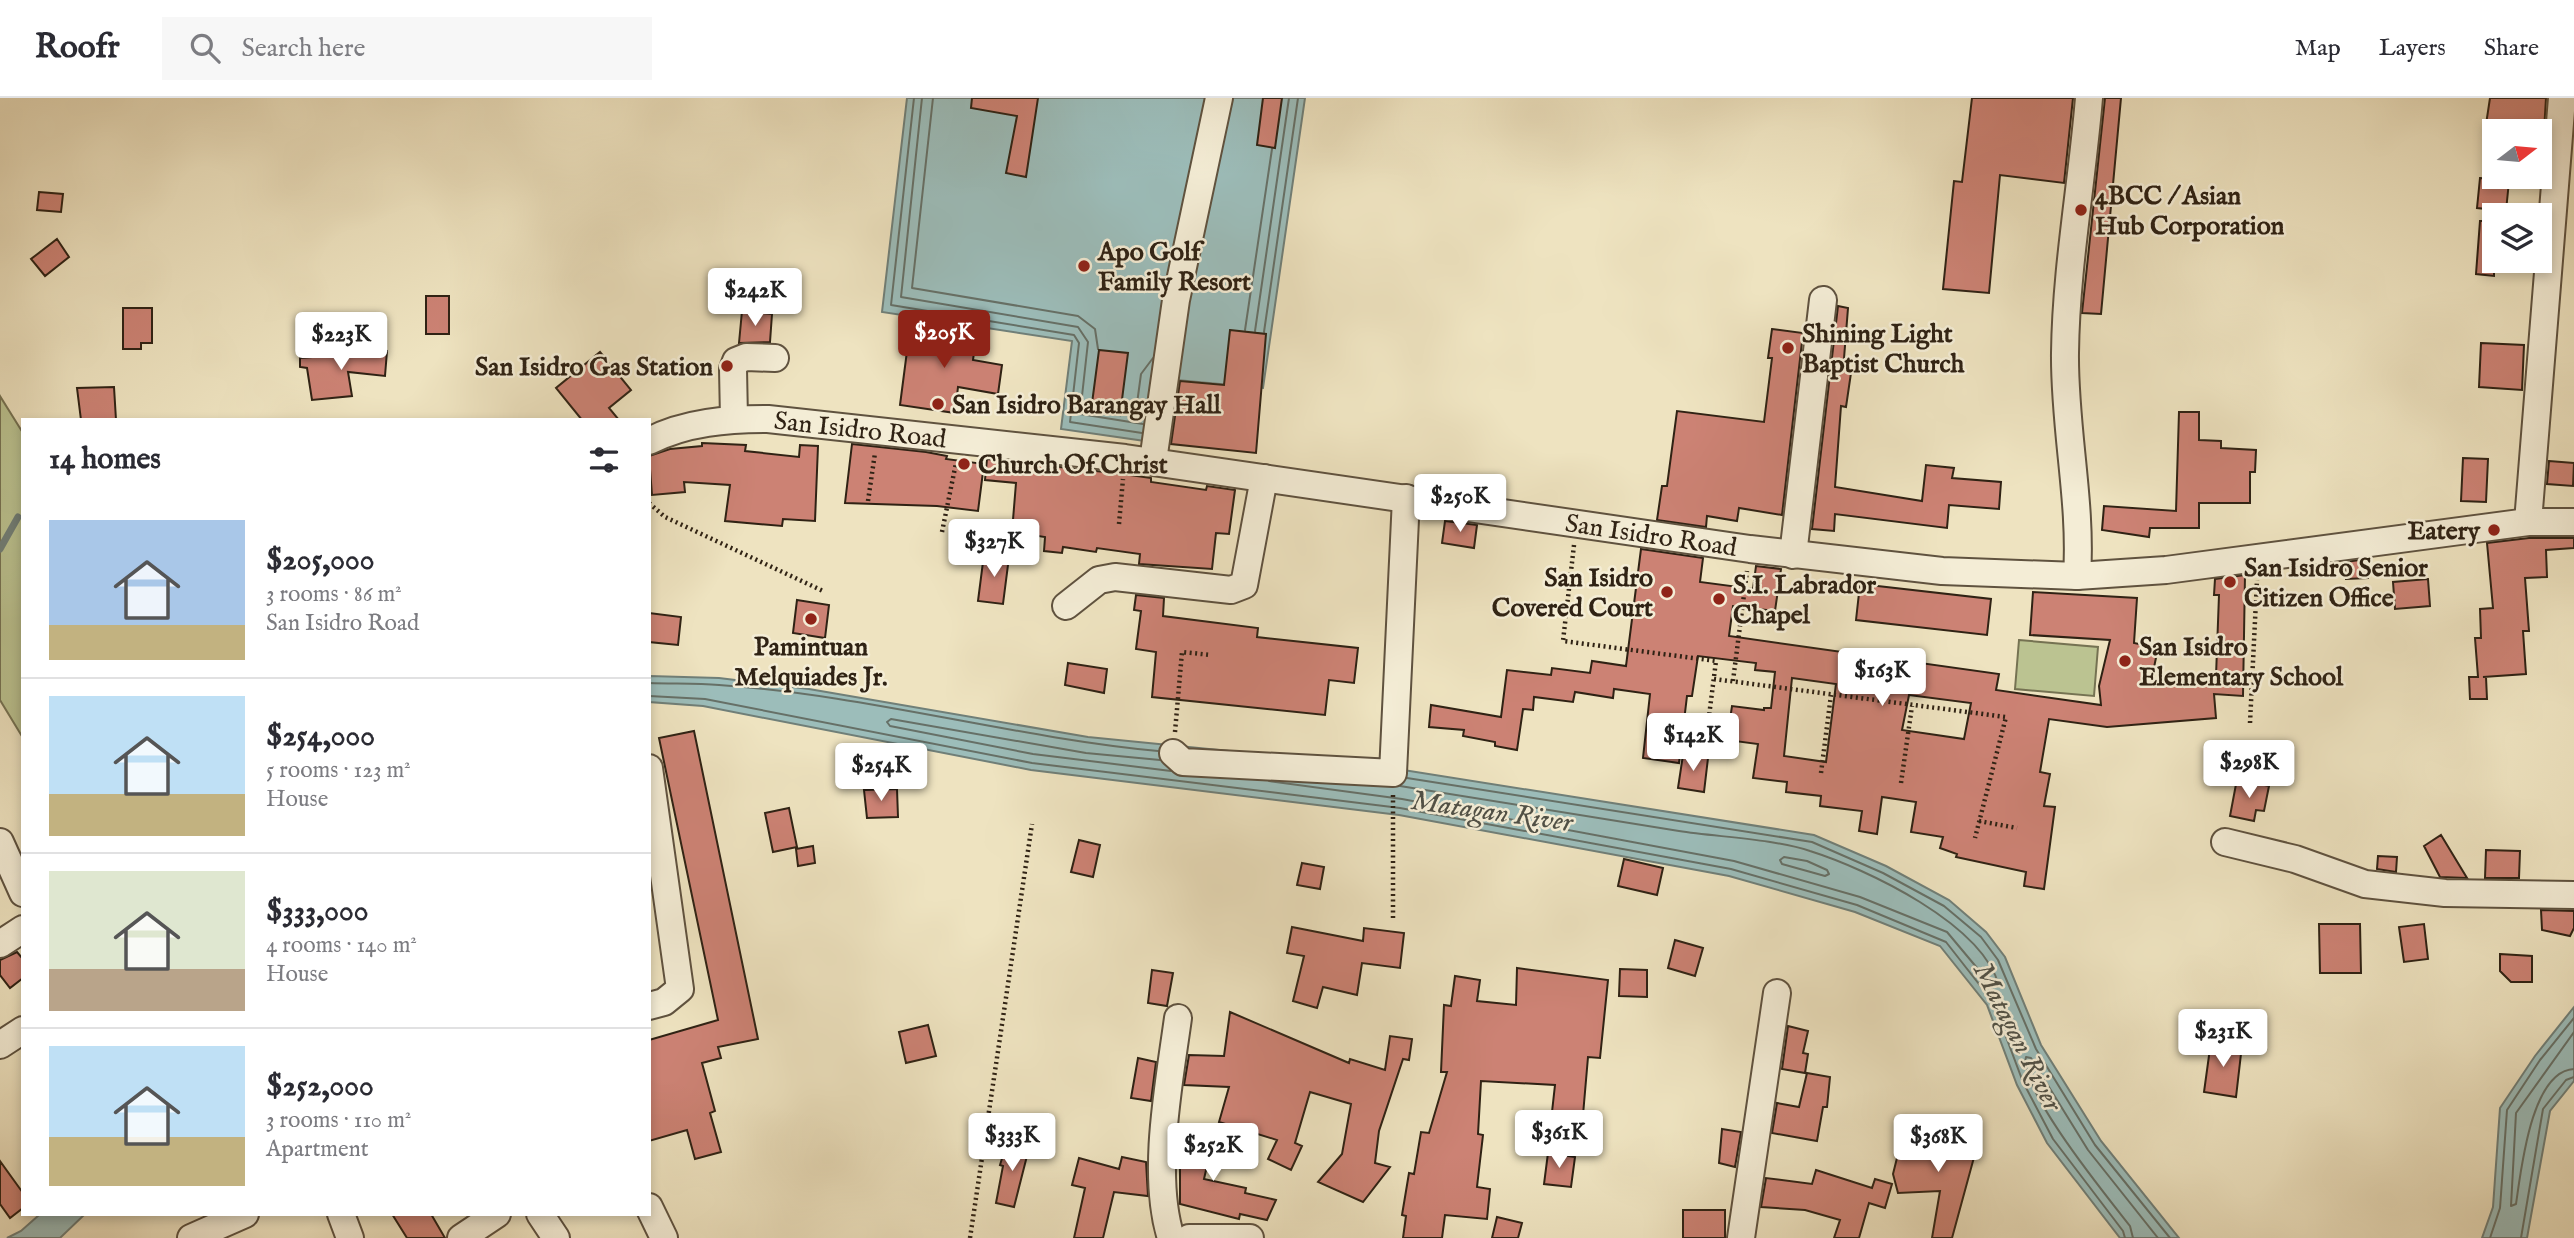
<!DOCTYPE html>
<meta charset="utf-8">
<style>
:root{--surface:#fff;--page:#f7f7f7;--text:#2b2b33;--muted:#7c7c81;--line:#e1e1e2;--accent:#8f2418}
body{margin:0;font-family:"IM FELL English",serif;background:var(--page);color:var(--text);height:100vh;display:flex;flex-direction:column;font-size:26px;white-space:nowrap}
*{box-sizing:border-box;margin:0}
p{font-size:23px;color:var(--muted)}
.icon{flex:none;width:38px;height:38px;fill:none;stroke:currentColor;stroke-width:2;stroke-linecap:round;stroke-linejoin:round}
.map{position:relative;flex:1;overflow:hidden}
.drawer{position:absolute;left:21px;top:320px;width:630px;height:798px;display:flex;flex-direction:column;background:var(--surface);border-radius:0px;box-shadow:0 4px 10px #0003}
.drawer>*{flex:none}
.needle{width:46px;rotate:74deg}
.buttons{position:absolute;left:2482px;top:21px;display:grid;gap:14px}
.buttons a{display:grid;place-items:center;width:70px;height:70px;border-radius:0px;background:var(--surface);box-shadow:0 4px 10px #0003;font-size:35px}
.price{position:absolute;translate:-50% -60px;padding:0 16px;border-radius:7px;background:#fff;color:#222;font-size:23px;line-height:46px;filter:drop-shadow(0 2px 4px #0008)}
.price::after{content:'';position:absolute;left:50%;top:42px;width:21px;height:16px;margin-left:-10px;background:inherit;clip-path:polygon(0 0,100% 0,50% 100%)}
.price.on{background:var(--accent);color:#fff}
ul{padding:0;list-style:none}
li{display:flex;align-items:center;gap:21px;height:175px;padding:0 28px}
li+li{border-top:2px solid var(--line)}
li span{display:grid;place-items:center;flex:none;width:196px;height:140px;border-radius:0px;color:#555}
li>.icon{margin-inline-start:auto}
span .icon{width:84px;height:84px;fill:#fffc;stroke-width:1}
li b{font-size:30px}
h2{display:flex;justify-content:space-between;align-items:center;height:84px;padding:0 28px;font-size:30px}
header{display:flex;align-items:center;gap:42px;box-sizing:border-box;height:98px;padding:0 35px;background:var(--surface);border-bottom:2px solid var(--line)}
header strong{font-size:33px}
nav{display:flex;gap:38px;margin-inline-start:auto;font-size:24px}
.search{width:490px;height:63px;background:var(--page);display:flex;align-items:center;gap:18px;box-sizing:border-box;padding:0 24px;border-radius:0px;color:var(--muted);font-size:26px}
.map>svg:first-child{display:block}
</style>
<header>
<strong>Roofr</strong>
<div class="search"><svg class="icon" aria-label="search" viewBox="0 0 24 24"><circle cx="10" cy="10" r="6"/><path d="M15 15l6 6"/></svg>Search here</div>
<nav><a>Map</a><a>Layers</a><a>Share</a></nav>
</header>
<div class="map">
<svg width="2574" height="1140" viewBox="0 0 2574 1140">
<rect width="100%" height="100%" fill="#eee3c0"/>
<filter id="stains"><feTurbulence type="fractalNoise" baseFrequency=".00286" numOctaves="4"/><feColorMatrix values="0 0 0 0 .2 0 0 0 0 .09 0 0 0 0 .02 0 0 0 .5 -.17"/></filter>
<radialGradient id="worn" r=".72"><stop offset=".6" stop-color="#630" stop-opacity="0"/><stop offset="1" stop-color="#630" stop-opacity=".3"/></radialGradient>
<path fill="#bbc391" stroke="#757252" stroke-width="2" d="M0,298L23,335V640L0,602Z
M2019,542L2098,549L2094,598L2015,591Z"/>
<path fill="#9cbdba" stroke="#707f78" stroke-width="2" d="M907,0H1305L1263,290L1167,281L1159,345L1061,331L1072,243L882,214Z
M649,578L719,580L809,591L1088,639L1372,667L1814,737L1886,768L1949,802L1986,834L2005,859L2041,947L2101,1043L2179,1140H2120L2047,1045L2017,987L1987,907L1940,848L1855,814L1729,778L1399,717L1031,672L703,608L649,604Z
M2574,909V983L2550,1013L2527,1140H2482L2493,1109L2500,1010L2535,958Z
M39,1117V1116L84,1117L60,1140H7L21,1133Z"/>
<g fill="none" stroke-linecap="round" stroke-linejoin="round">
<path stroke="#667067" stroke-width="2" d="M914,0L891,207L1074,237L1079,245L1070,324L1142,335
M922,0L901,199L1078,229L1088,244L1080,316L1143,326
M933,0L912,190L1078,218L1095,231L1098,251
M1245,232L1272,51
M1255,233L1289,0
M1264,234L1298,0
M1122,313H1136L1141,276L1153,260
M649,585C672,586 696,585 719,587C867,597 1011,639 1158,653
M649,598L705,601L1032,665L1400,710L1731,771L1857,807L1946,844L1993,904L2023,984L2053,1041L2123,1133L2125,1140
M1160,662L1086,655L891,621L887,624L890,628L1033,656L1171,673
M1407,680L1812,744L1883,775L1944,808L1981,839L1998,862L2036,951L2095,1047L2170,1140
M1269,683L1402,701L1734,763L1860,799L1947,834L1993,889L1999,888C1983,826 1867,771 1810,753C1775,741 1717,739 1679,733C1586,718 1493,703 1400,688
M1784,759L1807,763L1827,772L1829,776L1825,778L1782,766L1780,762Z
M2574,934L2516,1015L2511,1108L2516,1106C2521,1073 2531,973 2574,971
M2133,1140L2130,1128C2109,1101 2018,990 2026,959L2031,960L2088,1052L2158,1140
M2490,1140L2500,1110L2507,1012L2540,962L2574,920
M2521,1140L2543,1011L2566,982L2574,979"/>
<path stroke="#707f78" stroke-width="7" d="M0,451L18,419"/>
</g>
<path fill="#cc8274" stroke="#2f2214" stroke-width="2" fill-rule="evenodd" d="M972,0H1038L1026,79L1006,75L1017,18L971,10Z
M1263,0H1282L1275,50L1257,47Z
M1972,0H2073L2064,85L2000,77L1989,195L1943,191L1954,83L1962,84Z
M2105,0H2121L2101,216L2082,215Z
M2490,0H2546L2544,33H2485Z
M2480,80L2509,83L2506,113L2477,110Z
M39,94L63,96L61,114L37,112Z
M2480,123H2494V178L2476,176Z
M57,141L69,159L45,178L31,161Z
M426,198H449V236H426Z
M1838,208L1848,210L1843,273L1851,275L1846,309L1841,308L1835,389L1922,403L1926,367L1954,370L1952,380L2001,384L1999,411L1949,407L1947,430L1835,416L1834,433L1812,431Z
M123,210H152V245H141V251H123Z
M742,213L772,216L770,244L739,245Z
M953,229L977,233L973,262L1002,267L998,296L958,289L955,315L900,307L910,230L952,236Z
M1772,231L1803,235L1782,417L1739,410L1737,423L1707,418L1706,429L1657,422L1662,388H1667L1677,313L1764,324L1772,260H1768Z
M1230,232L1266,236L1256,355L1171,346L1180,283L1224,287Z
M2481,245L2524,247L2522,292L2479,289Z
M363,251L387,253L385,278L348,274L352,298L312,302L307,270L300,269V260L362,255Z
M1099,252L1128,255L1120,317L1091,313Z
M600,254L631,292L609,310L619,322H582L556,290Z
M114,289L116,322H81L77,290Z
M2179,314H2199V342L2221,343V350L2256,352L2255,374H2250V405H2199V430H2150L2149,439L2102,432L2104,408L2176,413Z
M702,345L746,347L745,353L799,359L800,347L818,348L815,423L783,421L782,428L725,423L730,387L684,384L685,394L652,397L649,358L670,351L702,348Z
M852,346L926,354L947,358L946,361L984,366L978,413L937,408L845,405Z
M2463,360L2488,361L2486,404L2461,403Z
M987,361L1123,376L1151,380V384L1206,392L1207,388L1235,392L1229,436L1216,435L1212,471L1139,466L1140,456L1097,450L1096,454L1063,449L1062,455L1044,453L1045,439L1012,434L1016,385L985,382Z
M2549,363L2574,365L2573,388L2547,386Z
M1445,423L1477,427L1474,450L1442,445Z
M2529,440H2574V450L2546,452L2547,479L2525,480L2529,533H2523L2526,576L2483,579H2486L2487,601H2470L2469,579H2478L2475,540H2481L2480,511L2493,510L2487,445Z
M1641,451L1703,460L1700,484L1753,491L1756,468L1781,471L1775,513L1733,508L1729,538L1999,576L1996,592L2101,607L2099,588L2110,542L2030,537L2033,494L2137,500L2134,545L2158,550L2151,584L2216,578L2219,497H2214L2215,481L2245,477L2243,598L2214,596L2216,620L2107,629L2049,621L2040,674L2050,676L2044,708L2055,709L2044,791L2024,788L2026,774L1956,759L1957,756L1940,750L1943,739L1911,734L1916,704L1882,699L1877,736L1859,733L1862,713L1820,708L1821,698L1786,694L1787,684L1753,680L1758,646L1727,642L1732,608L1764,612V610H1771L1775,574L1755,572L1756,565L1698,558L1692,598H1687L1679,665L1643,660L1650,596L1614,591L1613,600L1575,594L1573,604L1534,599L1533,612L1523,611L1517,652L1495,648V644L1463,638L1464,632L1429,629L1431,607L1501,619L1507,572L1551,577L1552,570L1590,575L1592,563L1626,568ZM1792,580L1836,586L1826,664L1784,658ZM1909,597L1971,605L1964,641L1902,632Z
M984,456L1009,459L1003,506L978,503Z
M2367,461L2368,480L2346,481L2345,464Z
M2428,481L2430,508L2395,511L2393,484Z
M1860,486L1991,501L1987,537L1856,522Z
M1136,497L1164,500L1163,518L1258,530L1257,539L1358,550L1354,585L1329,582L1325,617L1152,599L1156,554L1136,551L1141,513L1134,512Z
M797,502L829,507L825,540L793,535Z
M649,515L681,519L678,547L649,544Z
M1068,565L1107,571L1104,595L1065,587Z
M694,633L758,941L718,949L721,960L702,965L715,1013L710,1015L721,1054L695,1061L687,1032L649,1043V942L718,922L659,640Z
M1683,657L1708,660L1704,694L1678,690Z
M2237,681L2269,688L2264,713L2256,712L2254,723L2230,718Z
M897,691L898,719L867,720L864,692Z
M789,710L797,749L773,754L765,715Z
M2441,737L2467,780L2440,779L2424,748Z
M1079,742L1100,747L1093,779L1071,774Z
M813,748L815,765L798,768L796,751Z
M2486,752L2520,753L2519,780H2485Z
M2378,758L2397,759L2396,774L2377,771Z
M1624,761L1663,770L1657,797L1618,788Z
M1302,765L1324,769L1320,791L1297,787Z
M2541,812L2574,813V830L2570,838L2542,832Z
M2319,826H2360L2361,875H2320Z
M2424,826L2428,861L2404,864L2399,829Z
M1292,829L1363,843L1364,830L1404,835L1400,870L1362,865L1357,897L1323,889L1317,910L1293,903L1304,858L1287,855Z
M1675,842L1703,850L1695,878L1668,870Z
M17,854L23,861V880L10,890L0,877V862Z
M2500,856L2532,858V884H2511L2500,873Z
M1517,870L1608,882L1600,960L1588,959L1583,1017L1552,1014L1555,987L1481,983L1478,1036L1483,1037L1477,1089L1490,1091L1487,1121L1445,1117L1442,1140H1403L1406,1118L1402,1117L1409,1075L1414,1076L1421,1034L1429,1035L1447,974H1441L1444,907L1451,908L1455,878L1480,882L1477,903L1516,907Z
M1620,871L1647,872V899L1619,898Z
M1152,872L1173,875L1167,908L1148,905Z
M1230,914L1349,965L1350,961L1385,972L1390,938L1412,941L1409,962L1403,961L1379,1033L1375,1065L1390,1069L1363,1104L1318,1084L1342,1056L1351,1006L1310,994L1295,1045L1302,1048L1291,1072L1268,1061L1277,1042L1219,1024L1229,989L1184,987L1189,957L1224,958Z
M928,927L936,958L906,965L899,934Z
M1788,928L1808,933L1803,955L1808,956L1805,975L1782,971Z
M2211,943L2242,947L2236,999L2204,994Z
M1138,960L1156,964L1151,1003L1131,1000Z
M1807,975L1830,979L1827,1009H1823L1817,1043L1772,1035L1777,1005L1799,1009Z
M1180,1029L1214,1037L1204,1081L1246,1090L1245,1095L1276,1102L1267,1122L1240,1116L1239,1121L1180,1106Z
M1938,1029L1979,1041L1952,1140H1932L1940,1093L1898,1095L1893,1076L1902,1040L1933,1048Z
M1722,1031L1741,1034L1735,1069L1719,1065Z
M1007,1044L1029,1050L1014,1109L996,1105L1003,1068L1000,1067Z
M1548,1055L1575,1059L1571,1089L1544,1086Z
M1122,1059L1146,1064L1148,1098L1114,1094L1103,1140H1074L1085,1090L1072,1087L1079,1060L1119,1071Z
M0,1063L23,1095V1110L10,1120L0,1106Z
M1816,1072L1872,1090L1875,1081L1892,1086L1885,1110L1869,1105L1859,1140H1834L1840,1122L1805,1112L1761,1109L1766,1080L1812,1086Z
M1683,1112H1725V1140H1683Z
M392,1116H431L445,1140H407Z
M1497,1119L1522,1125L1518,1140H1492Z"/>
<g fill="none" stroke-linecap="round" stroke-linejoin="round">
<g stroke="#5f523f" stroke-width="30">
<g id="minor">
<path d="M734,321L733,271L736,263L746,259L775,260"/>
<path id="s1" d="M649,343C686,324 728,321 768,321L1125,360L1750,451L1942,473L2077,478L2166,472L2528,424H2574"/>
<path d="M1153,363L1176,202L1219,0"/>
<path d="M2528,424L2562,0"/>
<path d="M1793,457L1823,202"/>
<path d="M2077,478C2082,404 2064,330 2065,255C2066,170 2082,85 2089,0"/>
<path d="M1066,508L1099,482L1115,479L1231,492L1244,487L1264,380"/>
<path d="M1173,655L1183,664L1393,675L1406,400"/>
<path d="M649,670L680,891L664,904L649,908"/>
<path d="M0,744L23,795"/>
<path d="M2225,744L2295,761L2365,786L2445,795L2574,797"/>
<path d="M0,846L23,831"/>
<path d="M0,947L23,932"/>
<path d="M649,1109L664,1140"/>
<path d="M341,1116L350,1140"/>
<path d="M540,1116L556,1140"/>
<path d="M191,1140L245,1116"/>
<path d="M461,1140L497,1116"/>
<path d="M1171,1140C1151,1077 1169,986 1178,920"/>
<path d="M1189,1140H1250"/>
<path d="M1741,1140L1777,895"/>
</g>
</g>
<path stroke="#2f2214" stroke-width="4.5" stroke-dasharray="2 3.5" stroke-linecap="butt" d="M868,403L875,355
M649,405L665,419L823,493
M1119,426L1123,381
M942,434L956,365
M1574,447L1563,543L1716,563L1707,634
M1714,581L2006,619L1975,740
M1733,583L1747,473
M2250,625L2257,482
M1175,634L1182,554L1211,557
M1821,675L1831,597
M1901,685L1912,608
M1393,697V822
M1979,723L2017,730
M970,1140L1032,726"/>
<use href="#minor" stroke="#f4edd6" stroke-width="26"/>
</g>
<g fill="#8f2418" stroke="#f4edd6" stroke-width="2.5">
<circle cx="2081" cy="112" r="7"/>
<circle cx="1084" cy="168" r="7"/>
<circle cx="1788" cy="250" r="7"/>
<circle cx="727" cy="268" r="7"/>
<circle cx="938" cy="306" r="7"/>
<circle cx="964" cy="366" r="7"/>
<circle cx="2494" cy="432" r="7"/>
<circle cx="2230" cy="484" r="7"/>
<circle cx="1667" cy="494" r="7"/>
<circle cx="1719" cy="501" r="7"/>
<circle cx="811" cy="521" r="7"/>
<circle cx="2125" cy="563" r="7"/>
</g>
<g text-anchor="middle" stroke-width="5" stroke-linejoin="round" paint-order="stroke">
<g font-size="26" font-weight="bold" fill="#2f2214" stroke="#f4edd6" text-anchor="start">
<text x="2095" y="106">4BCC / Asian<tspan x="2095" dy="30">Hub Corporation</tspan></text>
<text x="1098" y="162">Apo Golf<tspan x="1098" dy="30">Family Resort</tspan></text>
<text x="1802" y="244">Shining Light<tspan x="1802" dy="30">Baptist Church</tspan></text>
<text x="713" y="277" text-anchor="end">San Isidro Gas Station</text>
<text x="952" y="315">San Isidro Barangay Hall</text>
<text x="978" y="375">Church Of Christ</text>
<text x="2480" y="441" text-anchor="end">Eatery</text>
<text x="2244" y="478">San Isidro Senior<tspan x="2244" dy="30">Citizen Office</tspan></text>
<text x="1653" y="488" text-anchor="end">San Isidro<tspan x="1653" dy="30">Covered Court</tspan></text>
<text x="1733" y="495">S.I. Labrador<tspan x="1733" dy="30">Chapel</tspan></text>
<text x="811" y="557" text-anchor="middle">Pamintuan<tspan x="811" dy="30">Melquiades Jr.</tspan></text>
<text x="2139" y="557">San Isidro<tspan x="2139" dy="30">Elementary School</tspan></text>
</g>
<g font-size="26" fill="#2f2214" stroke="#f4edd6">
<text dy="9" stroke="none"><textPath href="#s1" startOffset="215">San Isidro Road</textPath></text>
<text dy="9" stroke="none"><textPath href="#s1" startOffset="1013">San Isidro Road</textPath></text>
</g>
<g font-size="28" font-style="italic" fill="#505046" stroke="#f4edd6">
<text transform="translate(1492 712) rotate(8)" y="10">Matagan River</text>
<text transform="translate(2019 938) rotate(63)" y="10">Matagan River</text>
</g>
</g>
<rect width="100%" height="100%" filter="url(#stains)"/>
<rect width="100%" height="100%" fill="url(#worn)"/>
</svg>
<div class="buttons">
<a><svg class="needle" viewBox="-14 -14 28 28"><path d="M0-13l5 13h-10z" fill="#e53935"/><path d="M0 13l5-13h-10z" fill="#7c7c81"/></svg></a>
<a><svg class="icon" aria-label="layers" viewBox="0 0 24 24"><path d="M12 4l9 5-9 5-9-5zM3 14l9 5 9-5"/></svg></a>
</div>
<b class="price" style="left:755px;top:230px">$242K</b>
<b class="price on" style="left:944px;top:272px">$205K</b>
<b class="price" style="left:341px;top:274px">$223K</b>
<b class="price" style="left:1460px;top:436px">$250K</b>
<b class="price" style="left:994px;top:481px">$327K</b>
<b class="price" style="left:1882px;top:610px">$163K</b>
<b class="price" style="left:1693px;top:675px">$142K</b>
<b class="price" style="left:2249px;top:702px">$298K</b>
<b class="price" style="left:881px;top:705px">$254K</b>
<b class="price" style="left:2223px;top:971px">$231K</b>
<b class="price" style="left:1559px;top:1072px">$361K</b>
<b class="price" style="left:1012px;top:1075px">$333K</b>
<b class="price" style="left:1938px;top:1076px">$368K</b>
<b class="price" style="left:1213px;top:1085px">$252K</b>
<section class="drawer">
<h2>14 homes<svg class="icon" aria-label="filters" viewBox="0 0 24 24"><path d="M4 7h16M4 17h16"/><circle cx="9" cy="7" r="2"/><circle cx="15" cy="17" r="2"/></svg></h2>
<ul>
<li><span style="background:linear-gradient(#a9c7e8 75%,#c2b280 0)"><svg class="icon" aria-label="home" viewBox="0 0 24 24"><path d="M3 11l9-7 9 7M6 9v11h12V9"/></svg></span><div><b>$205,000</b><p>3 rooms · 86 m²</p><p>San Isidro Road</p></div></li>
<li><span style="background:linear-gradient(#bfe0f5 70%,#c2b280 0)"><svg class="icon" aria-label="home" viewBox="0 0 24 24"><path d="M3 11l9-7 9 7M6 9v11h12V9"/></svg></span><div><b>$254,000</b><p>5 rooms · 123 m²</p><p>House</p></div></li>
<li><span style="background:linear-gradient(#dfe7d0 70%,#b9a48a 0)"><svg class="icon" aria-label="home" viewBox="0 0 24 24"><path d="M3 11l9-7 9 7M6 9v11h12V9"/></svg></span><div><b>$333,000</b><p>4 rooms · 140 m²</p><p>House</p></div></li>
<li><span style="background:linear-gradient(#bfe0f5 65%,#c2b280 0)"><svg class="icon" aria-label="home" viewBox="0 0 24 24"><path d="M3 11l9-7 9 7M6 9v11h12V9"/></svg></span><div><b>$252,000</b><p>3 rooms · 110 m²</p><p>Apartment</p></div></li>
</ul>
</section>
</div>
